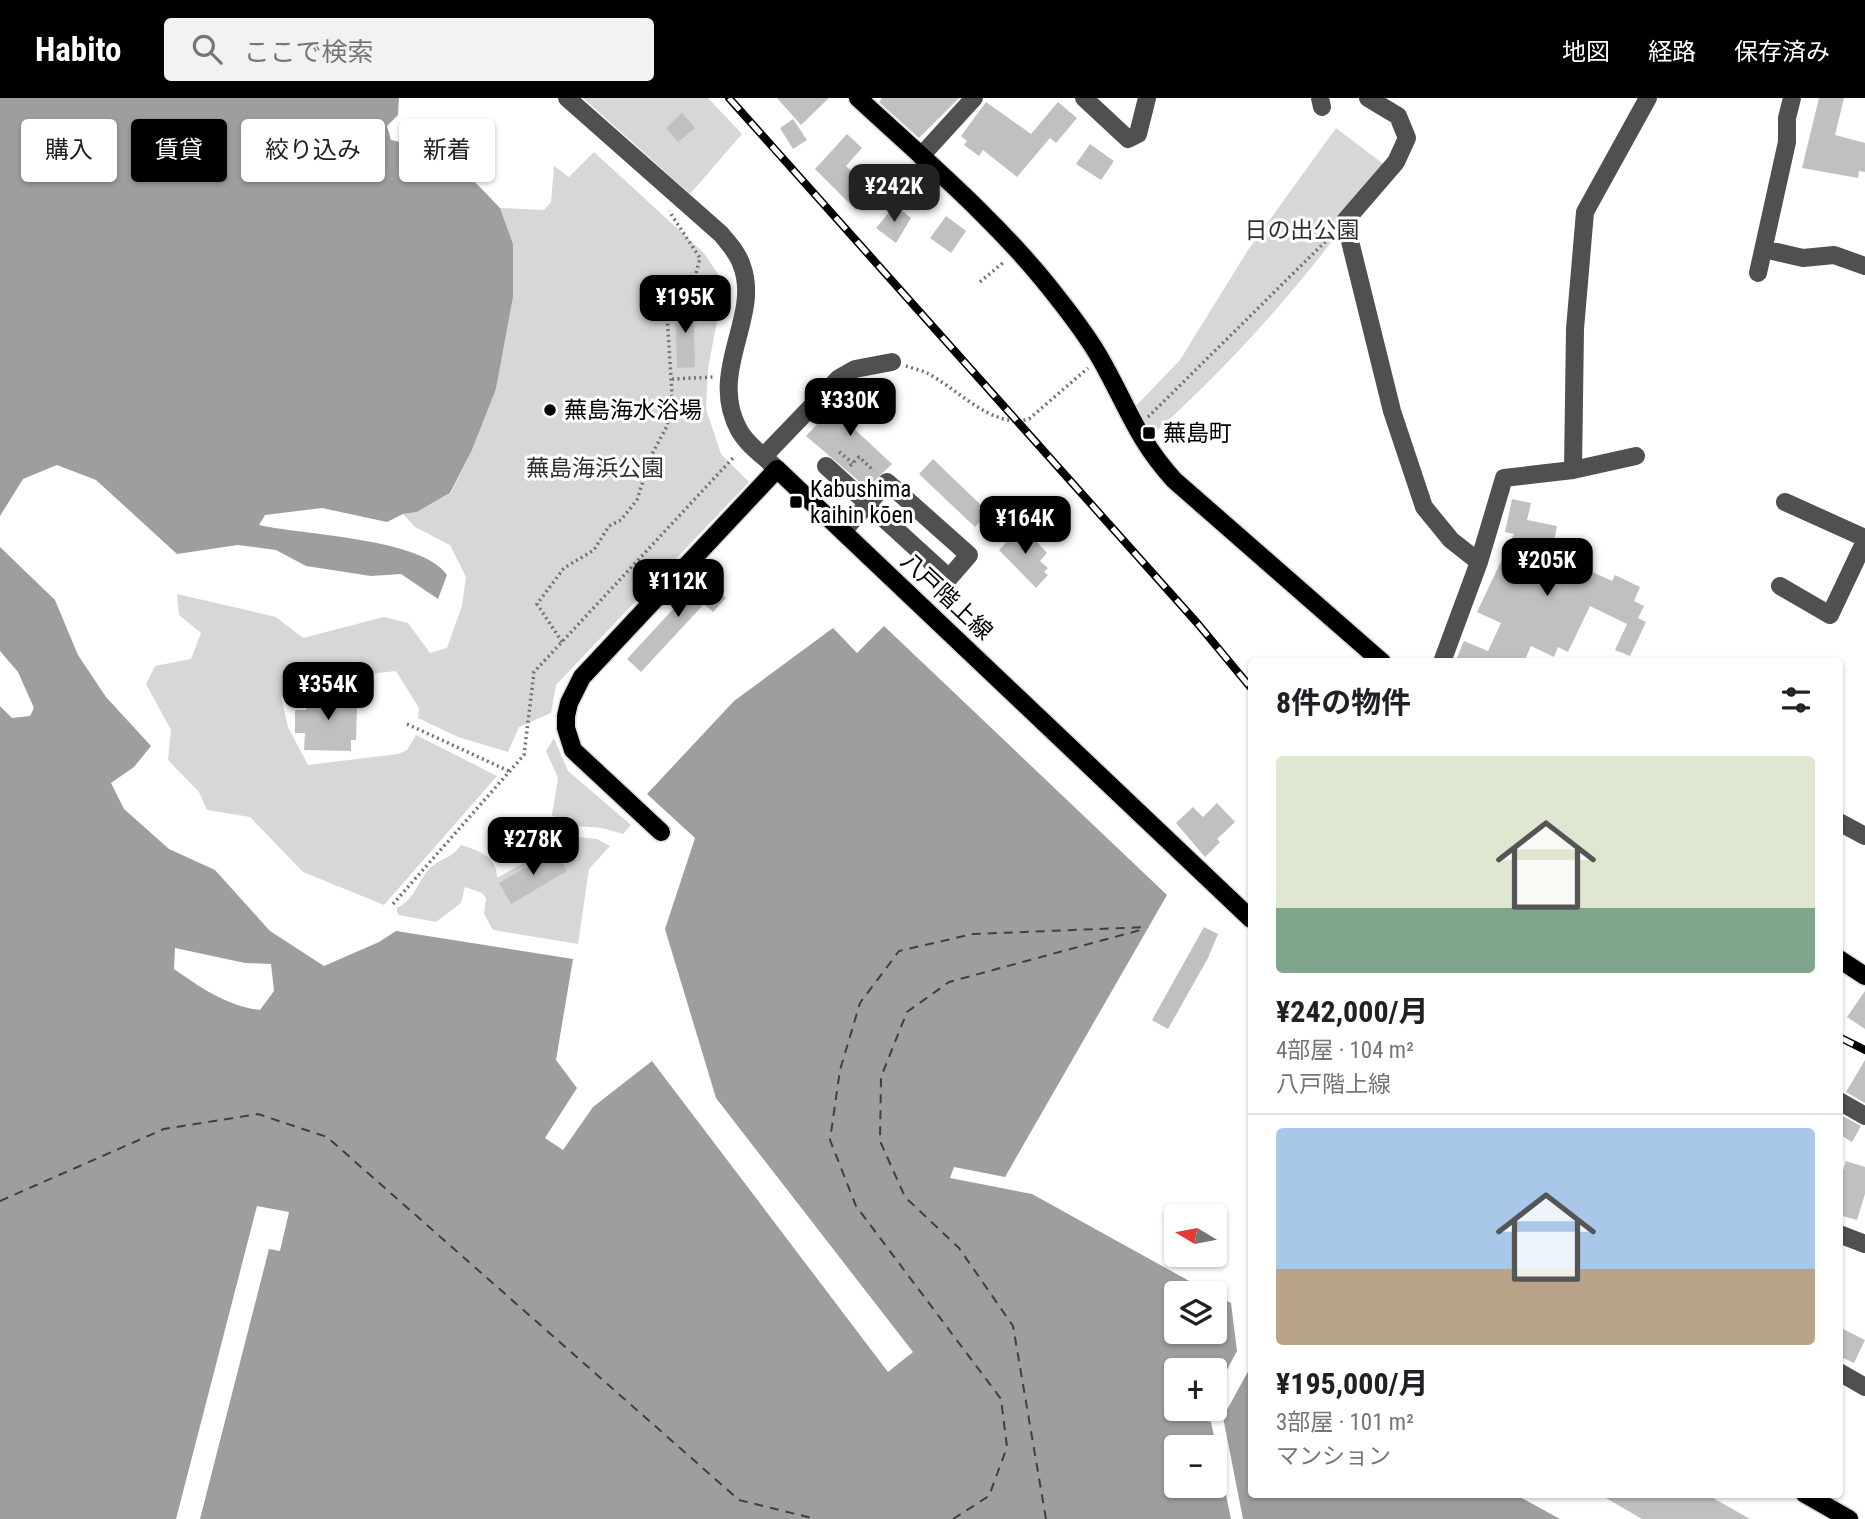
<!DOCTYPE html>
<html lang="ja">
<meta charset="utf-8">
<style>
:root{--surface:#fff;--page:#f2f2f2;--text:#202124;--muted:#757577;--line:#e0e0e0;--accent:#000}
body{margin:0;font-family:"Roboto Condensed","Noto Sans JP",sans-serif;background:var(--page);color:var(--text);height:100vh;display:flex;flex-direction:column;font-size:26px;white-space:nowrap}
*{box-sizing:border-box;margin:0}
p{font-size:23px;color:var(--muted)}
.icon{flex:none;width:38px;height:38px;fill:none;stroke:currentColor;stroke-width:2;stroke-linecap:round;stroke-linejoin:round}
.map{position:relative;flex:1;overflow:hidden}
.drawer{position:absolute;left:1248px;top:560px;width:595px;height:840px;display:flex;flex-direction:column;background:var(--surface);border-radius:7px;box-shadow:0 2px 5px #0004}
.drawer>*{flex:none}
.guide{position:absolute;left:21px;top:21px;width:665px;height:63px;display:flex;gap:14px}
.needle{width:46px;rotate:280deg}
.fabs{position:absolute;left:1164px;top:1106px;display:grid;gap:14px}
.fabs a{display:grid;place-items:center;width:63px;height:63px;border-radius:7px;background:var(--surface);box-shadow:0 2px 5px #0004;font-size:35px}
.price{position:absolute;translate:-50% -60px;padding:0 16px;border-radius:14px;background:var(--accent);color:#fff;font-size:23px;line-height:46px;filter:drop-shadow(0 2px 4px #0008)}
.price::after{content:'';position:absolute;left:50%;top:42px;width:21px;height:16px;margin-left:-10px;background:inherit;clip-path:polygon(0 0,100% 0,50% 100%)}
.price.selected{background:#222;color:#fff}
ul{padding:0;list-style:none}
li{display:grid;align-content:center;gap:14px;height:371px;padding:0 28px}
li+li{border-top:2px solid var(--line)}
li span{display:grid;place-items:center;height:217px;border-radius:7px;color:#555}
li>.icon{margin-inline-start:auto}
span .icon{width:126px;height:126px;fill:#fffc;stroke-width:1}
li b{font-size:30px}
h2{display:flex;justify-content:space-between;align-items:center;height:84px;padding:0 28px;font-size:30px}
.chip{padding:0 24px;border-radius:7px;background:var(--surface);box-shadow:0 2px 5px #0004;font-size:24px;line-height:63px}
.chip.selected{background:var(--accent);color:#fff}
header{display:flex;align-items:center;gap:42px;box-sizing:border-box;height:98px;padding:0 35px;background:var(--accent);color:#fff}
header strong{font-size:33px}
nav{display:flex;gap:38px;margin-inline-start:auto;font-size:24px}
.search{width:490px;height:63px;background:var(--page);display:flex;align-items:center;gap:18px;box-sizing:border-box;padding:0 24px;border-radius:7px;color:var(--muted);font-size:26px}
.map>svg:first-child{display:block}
</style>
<header>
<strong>Habito</strong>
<div class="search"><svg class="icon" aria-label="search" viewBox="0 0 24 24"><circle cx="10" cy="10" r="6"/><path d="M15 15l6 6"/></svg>ここで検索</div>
<nav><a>地図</a><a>経路</a><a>保存済み</a></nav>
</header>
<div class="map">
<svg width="1865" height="1421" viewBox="0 0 1865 1421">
<rect width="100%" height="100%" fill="#fff"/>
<path fill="#d7d7d7" d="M583,0H708L742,36L690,96Z
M1336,30L1386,68C1319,168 1241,257 1151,338L1133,311L1180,262L1248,152Z
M594,54L704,155L718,176L722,196L708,271L706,311L721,356L749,384L556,587L551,615L519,629L508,654L458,639L418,620L419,610L396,573L300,584L281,599L288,629L308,667L398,656L407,652L416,637L497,678L384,807L303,774L250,719L207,712L199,694L168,662L171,632L146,586L155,568L191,561L201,535L179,517L177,496L276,519L303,540L384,519L408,525L430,555L447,550L462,508L466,479L450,447L415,429L403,416L417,414L451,395L472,352L496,291L513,199V147L500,110L544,112L551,104L554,68L569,79Z
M554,640L568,673L631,727L623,736C615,734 608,731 601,730C583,727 565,732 552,717L558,680L546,653Z
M552,736L597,741L610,748L589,771L578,846L493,832L484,816L486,800L482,795L465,789L461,805L436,824L399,817L397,814V810C415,801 417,785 429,771C439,761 453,760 461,747C478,752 498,759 497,780L538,757L548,746L539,743L540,739Z"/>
<path fill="#9e9e9e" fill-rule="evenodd" d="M0,0H399L398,17L387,28L391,42L418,48L476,85L500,110L513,146V199L496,291L472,352L450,395L417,414L403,416L387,424L322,410L265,417L259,427C302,437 423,440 447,477L438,501L401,476L371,478L306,468L276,452L238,447L177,456L96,382L57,367L23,381L0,418Z
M0,449L55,502L78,557L106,599L151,648L134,669L111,685L124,711L169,751L215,772L270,833L324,868L379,844L396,833L573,861L556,962L577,990L545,1040L563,1052L593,1009L652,963L888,1274L913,1254L716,1000L665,831L695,740L647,696L734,603L833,530L857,555L884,528L1167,797L1005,1079L954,1069L950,1080L1032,1096L1211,1195H1176V1234H1214L1215,1197L1231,1205L1237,1253L1215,1294L1214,1272H1176V1311H1206L1201,1320L1211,1324L1231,1421H0V608L12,620L30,618L34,610L18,574L0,553ZM175,850L245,865L271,866L274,893L260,912C227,908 201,890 174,871ZM1176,1349H1214V1388H1176Z
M1251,1268V1396L1516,1397L1560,1421H1243L1223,1319Z"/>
<path fill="#fff" d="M257,1108L289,1114L280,1153L269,1151L200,1421H176Z"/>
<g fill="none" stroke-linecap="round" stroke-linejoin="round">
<path stroke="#3f3f3f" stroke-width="2" stroke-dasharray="9 7" stroke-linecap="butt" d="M0,1103L164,1031L258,1016L327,1039L739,1402L816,1421
M953,1421L989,1398L1007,1349L1001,1301L856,1108L830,1042L840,972L860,905L899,853L973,836L1148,829
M1046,1421L1013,1228L959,1150L905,1099L880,1043L881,979L907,914L949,884L1144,831"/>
</g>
<path fill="#c0c0c0" d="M777,0H829L801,27Z
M882,0H959L919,40L879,4Z
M1819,0H1844L1835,37L1865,45V74L1859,73L1858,80L1802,70Z
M986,4L1031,36L1058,4L1077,20L1056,45L1050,40L1017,79L983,52L979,58L964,47L967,43L961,38Z
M682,15L695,30L678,44L666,30Z
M793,21L807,42L793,51L780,30Z
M847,36L862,50L846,68L874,93L856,112L815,71Z
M1090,46L1114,63L1101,82L1076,66Z
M895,107L911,120L896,145L876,130Z
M946,118L966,133L951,155L930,140Z
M693,204L695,269L677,270L675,205Z
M866,282L878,297L848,325L892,366L867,390L806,338L832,310L834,312Z
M933,361L983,409L981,411L987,417L975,429L919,376Z
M1512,401L1531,405L1527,422L1557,428L1551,458L1573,469L1575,466L1612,483L1615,477L1640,489L1634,503L1644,508L1638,520L1646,524L1630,558L1615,552L1627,526L1590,508L1568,554L1558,549L1554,559L1531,548L1524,564H1455L1464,543L1488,553L1501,525L1477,514L1514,436L1505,434Z
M1012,430L1022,439L1024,436L1030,443L1033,440L1047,455L1040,463L1048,470L1044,474L1048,477L1036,490L999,452L1006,445L1002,440Z
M705,472L717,483L713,487L726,500L713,514L704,506L641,574L627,561L687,496L684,494Z
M306,594L353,596V607H357L356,642H351V653L304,652L305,635H295V612H306Z
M1217,705L1235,724L1217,741L1220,744L1205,759L1176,725L1193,709L1203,719Z
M555,752L567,773L511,806L499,785Z
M1204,829L1218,836L1208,860L1168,931L1152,922Z
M1865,893V931L1847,919Z
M1865,962V1005L1846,994Z
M1839,1016L1861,1028L1852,1044L1839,1036Z
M1846,1063L1865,1069V1096L1857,1122L1839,1117V1086Z
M1839,1229L1865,1242L1854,1265L1839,1258Z
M1599,1396H1706L1750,1421H1642Z"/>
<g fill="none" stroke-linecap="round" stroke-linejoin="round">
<g stroke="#dbdbdb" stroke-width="21">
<path id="major" d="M858,0C925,62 1001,126 1057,199C1072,218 1088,239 1100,260C1127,307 1136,340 1174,382L1382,564
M661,734L573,652L566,630V618L569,605L582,579L777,371L1251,821
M1839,861L1865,878
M1805,1396L1849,1421"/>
</g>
<path stroke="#727272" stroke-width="3.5" stroke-dasharray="2 3.5" stroke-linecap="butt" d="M980,184L1005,163
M906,268C912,270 920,272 927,275C957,290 993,332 1029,321L1088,270
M672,281L713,279
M1148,319L1332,137
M839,354L853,365
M850,368L859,359L874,373
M562,544L537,506L564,470L594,452L609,428L621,422L637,402L651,358L667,328L670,315L672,297L666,199H674L693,187L700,160L669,113
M407,626L511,674
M393,806L524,657L534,574L733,360"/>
<path stroke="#505050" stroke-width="18" d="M567,0L721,136C729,146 738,155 742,168C761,220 707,273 739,332C747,347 765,359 777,371
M1084,0L1128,41L1138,36L1147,0
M1320,0L1322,9
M1368,0L1398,18L1407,40L1396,64L1345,123L1392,313L1424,409L1451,442L1479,464
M921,58L974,0
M1764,151L1803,160L1834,157L1865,168
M1758,175L1787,44V20L1792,0
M764,358L839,280L855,271L892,264
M826,368L868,406L843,433
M1573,372L1575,231L1585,114L1648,0
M887,384L969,457L949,480L868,406Z
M1785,404L1865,440
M1780,488L1830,517L1865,443
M1442,564L1479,464L1504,380L1573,372L1636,358
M1839,724L1865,738
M1839,1003L1865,1018
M1839,1136L1865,1146
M1839,1274L1865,1289"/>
<use href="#major" stroke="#000" stroke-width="18"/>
<g stroke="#000" stroke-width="8">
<path id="rail" d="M729,0L1198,526L1251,590
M1839,939L1865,952"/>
</g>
<use href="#rail" stroke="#fff" stroke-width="5" stroke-dasharray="16" stroke-linecap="butt"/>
</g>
<g fill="#000" stroke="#fff" stroke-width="2.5">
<circle cx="550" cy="312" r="7"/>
<rect x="1142" y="328" width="14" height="14" rx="3.5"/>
<rect x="789" y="397" width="14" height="14" rx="3.5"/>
</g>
<g text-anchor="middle" stroke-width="6" stroke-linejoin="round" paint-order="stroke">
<g font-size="23" fill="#2e2e2e" stroke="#fff">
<text x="1302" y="140">日の出公園</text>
<text x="595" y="378">蕪島海浜公園</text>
</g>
<g font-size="23" fill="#000" stroke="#fff" text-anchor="start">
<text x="564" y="320">蕪島海水浴場</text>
<text x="1163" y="343">蕪島町</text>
<text x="810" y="399">Kabushima<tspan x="810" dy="26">kaihin kōen</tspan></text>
</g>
<g font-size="23" fill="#000" stroke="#fff">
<text transform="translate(947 498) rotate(43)" y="8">八戸階上線</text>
</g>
</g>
</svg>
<div class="fabs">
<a><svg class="needle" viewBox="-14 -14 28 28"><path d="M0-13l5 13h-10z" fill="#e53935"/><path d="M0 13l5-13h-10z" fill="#757577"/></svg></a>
<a><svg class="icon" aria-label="layers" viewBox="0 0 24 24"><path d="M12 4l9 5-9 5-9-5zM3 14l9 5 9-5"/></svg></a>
<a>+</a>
<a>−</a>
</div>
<b class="price selected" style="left:894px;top:126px">¥242K</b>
<b class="price" style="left:685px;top:237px">¥195K</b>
<b class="price" style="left:850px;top:340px">¥330K</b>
<b class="price" style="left:1025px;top:458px">¥164K</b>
<b class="price" style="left:1547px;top:500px">¥205K</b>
<b class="price" style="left:678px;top:521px">¥112K</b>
<b class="price" style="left:328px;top:624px">¥354K</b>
<b class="price" style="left:533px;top:779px">¥278K</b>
<div class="guide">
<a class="chip">購入</a>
<a class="chip selected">賃貸</a>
<a class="chip">絞り込み</a>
<a class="chip">新着</a>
</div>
<section class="drawer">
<h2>8件の物件<svg class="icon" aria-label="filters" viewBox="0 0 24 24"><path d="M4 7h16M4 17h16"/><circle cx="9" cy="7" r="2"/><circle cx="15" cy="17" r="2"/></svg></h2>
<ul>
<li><span style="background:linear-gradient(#dfe7d0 70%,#7fa58c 0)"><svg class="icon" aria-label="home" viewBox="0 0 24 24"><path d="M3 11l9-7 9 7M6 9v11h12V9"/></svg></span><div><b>¥242,000/月</b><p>4部屋 · 104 m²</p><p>八戸階上線</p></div></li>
<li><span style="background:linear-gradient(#a9c7e8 65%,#b9a48a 0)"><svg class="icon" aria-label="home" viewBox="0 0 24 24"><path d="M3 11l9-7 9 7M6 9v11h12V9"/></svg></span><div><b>¥195,000/月</b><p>3部屋 · 101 m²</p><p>マンション</p></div></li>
</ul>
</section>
</div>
